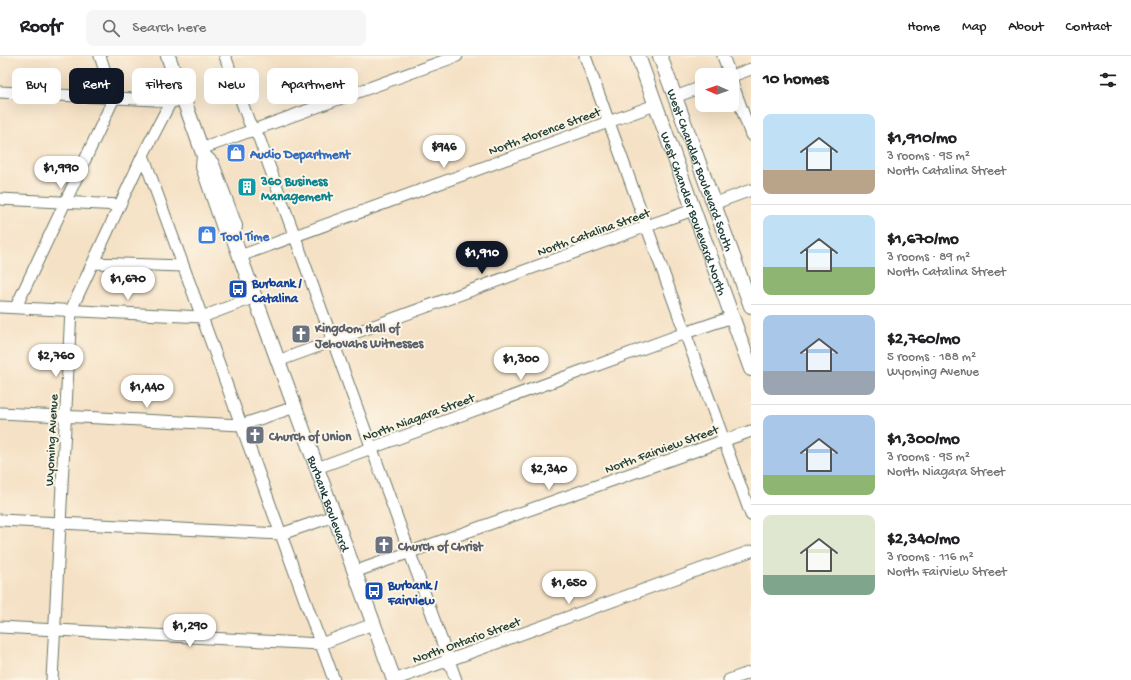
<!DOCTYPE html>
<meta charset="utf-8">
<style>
:root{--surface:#fff;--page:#f6f6f6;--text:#202124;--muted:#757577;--line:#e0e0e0;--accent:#111827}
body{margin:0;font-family:"Gochi Hand",sans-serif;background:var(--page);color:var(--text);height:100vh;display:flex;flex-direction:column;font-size:15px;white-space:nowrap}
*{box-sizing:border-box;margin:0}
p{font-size:13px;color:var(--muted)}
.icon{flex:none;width:22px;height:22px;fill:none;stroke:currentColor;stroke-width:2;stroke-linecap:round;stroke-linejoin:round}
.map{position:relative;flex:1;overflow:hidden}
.panel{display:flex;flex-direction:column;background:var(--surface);width:380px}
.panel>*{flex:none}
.guide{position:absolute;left:12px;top:12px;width:380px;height:36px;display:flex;gap:8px}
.needle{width:26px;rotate:272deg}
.fabs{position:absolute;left:695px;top:12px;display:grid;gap:8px}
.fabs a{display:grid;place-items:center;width:44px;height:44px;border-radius:8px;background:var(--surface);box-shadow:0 4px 16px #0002;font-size:20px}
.price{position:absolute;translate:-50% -34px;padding:0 9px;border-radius:14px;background:#fff;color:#222;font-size:13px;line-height:26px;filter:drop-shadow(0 1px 2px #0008)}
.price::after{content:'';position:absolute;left:50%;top:24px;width:12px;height:9px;margin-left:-6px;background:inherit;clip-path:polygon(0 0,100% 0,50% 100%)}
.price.on{background:var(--accent);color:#fff}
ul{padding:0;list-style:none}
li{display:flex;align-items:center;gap:12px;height:100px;padding:0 12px}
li+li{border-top:1px solid var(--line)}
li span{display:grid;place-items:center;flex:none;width:112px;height:80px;border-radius:8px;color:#555}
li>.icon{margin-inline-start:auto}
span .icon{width:48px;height:48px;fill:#fffc;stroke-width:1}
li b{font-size:17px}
h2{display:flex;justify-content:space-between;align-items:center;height:48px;padding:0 12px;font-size:17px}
.tag{padding:0 14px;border-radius:8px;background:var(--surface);box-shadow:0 4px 16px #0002;font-size:14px;line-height:36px}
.tag.on{background:var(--accent);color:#fff}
header{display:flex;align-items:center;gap:24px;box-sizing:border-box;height:56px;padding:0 20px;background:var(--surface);border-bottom:1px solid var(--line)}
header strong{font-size:19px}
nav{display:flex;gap:22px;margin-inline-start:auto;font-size:14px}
.search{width:280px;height:36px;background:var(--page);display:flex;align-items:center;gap:10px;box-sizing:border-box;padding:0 14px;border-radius:8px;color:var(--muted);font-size:15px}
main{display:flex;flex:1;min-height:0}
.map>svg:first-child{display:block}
</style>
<header>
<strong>Roofr</strong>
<div class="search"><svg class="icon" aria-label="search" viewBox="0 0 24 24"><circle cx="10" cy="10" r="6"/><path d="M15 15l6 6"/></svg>Search here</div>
<nav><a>Home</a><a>Map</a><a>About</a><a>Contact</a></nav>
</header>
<main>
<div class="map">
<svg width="751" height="624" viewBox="0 0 751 624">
<rect width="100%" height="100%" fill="#fcf5e5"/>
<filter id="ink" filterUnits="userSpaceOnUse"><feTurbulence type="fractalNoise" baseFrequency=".025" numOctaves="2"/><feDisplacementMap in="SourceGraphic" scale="8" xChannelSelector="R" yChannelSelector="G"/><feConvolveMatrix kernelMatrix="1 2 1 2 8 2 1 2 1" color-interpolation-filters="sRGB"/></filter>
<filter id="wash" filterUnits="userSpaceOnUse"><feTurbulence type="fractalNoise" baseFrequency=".012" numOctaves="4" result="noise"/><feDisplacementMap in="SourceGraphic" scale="16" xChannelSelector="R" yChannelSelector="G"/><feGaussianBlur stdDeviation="0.9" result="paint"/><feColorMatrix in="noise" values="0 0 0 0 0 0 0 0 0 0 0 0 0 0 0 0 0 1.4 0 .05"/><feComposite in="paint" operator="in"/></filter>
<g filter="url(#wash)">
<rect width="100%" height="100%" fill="#f5e1c5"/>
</g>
<g filter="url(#ink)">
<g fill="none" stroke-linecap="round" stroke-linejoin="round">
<g stroke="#6a7667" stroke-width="13">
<path id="minor" d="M100,0L114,42
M225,0L249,66L259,82L456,624
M585,0L751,459
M723,0L730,19
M732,20L751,13
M732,26L751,79
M0,36L155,44L170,47L176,45
M675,41L702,31
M201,93L457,0
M143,99L334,624
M0,143L120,149
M713,148L751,134
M240,200L655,49
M93,207L183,210
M0,251L202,261L255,241
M16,251L114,42
M278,305L647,170L693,154
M0,357L241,369L295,351
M317,412L685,277L732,261
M0,464L281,478L334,460
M354,516L751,375
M0,571L321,588L373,568
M52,624L71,254L143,99L170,47
M394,624L751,495
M729,624L751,616"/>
</g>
<g stroke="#6a7667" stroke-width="16">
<g id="major">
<path id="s1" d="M168,0L204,100L212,108L235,170L233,181L394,624"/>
<path id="s2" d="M638,0L751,313"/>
<path id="s3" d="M660,0L751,250"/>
<path d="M204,100L203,111L225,175L233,181"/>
</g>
</g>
<use href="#minor" stroke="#fff" stroke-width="11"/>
<use href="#major" stroke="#fff" stroke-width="14"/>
</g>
</g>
<defs>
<g id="shop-square" transform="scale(1)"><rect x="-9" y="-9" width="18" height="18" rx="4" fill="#3f7fe0" stroke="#fcf5e5"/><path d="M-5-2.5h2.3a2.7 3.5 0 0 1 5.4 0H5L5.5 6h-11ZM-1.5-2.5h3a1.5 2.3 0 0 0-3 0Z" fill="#fff"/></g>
<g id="building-square" transform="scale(1)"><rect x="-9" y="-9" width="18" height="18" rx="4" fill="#0f9aa8" stroke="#fcf5e5"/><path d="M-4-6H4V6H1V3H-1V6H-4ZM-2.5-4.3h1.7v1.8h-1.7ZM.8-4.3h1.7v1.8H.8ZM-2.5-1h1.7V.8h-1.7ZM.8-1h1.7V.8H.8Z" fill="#fff"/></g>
<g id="bus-square" transform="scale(1)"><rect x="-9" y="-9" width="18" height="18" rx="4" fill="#1a4fb4" stroke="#fcf5e5"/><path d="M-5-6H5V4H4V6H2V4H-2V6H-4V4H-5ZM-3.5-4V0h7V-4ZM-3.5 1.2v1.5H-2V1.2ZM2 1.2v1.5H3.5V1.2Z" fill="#fff"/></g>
<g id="church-square" transform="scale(1)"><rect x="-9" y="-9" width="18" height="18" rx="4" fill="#6b7280" stroke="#fcf5e5"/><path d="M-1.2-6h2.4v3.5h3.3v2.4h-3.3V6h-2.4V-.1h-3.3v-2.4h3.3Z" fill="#fff"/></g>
</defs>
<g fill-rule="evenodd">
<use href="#shop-square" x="236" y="97"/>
<use href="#building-square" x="247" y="131"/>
<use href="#shop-square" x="207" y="179"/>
<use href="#bus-square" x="238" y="233"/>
<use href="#church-square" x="301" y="278"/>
<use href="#church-square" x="255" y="379"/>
<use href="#church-square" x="384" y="489"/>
<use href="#bus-square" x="374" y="535"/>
</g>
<g text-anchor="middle" stroke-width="4" stroke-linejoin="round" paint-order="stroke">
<g font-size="13" fill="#1f3d34" stroke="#fcf5e5">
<text transform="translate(544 74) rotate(-20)" y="5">North Florence Street</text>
<text dy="5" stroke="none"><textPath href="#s3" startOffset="121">West Chandler Boulevard South</textPath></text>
<text dy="5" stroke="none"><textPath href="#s2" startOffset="167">West Chandler Boulevard North</textPath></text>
<text transform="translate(593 175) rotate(-20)" y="5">North Catalina Street</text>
<text transform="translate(418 360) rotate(-20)" y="5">North Niagara Street</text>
<text transform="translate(50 384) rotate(-87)" y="5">Wyoming Avenue</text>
<text transform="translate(661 392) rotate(-20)" y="5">North Fairview Street</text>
<text dy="5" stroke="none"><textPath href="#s1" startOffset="478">Burbank Boulevard</textPath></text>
<text transform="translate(466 583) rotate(-20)" y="5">North Ontario Street</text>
</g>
<g font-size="13" font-weight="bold" fill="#366cbe" stroke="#fcf5e5" text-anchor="start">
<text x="250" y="102">Audio Department</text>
<text x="221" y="184">Tool Time</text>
</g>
<g font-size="13" font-weight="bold" fill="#0d838f" stroke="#fcf5e5" text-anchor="start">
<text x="261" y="129">360 Business<tspan x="261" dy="15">Management</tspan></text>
</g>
<g font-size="13" font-weight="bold" fill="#164399" stroke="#fcf5e5" text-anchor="start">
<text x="252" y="231">Burbank /<tspan x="252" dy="15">Catalina</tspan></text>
<text x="388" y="533">Burbank /<tspan x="388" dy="15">Fairview</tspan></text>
</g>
<g font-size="13" font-weight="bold" fill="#5b616d" stroke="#fcf5e5" text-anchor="start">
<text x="315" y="276">Kingdom Hall of<tspan x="315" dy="15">Jehovahs Witnesses</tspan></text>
<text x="269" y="384">Church of Union</text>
<text x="398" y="494">Church of Christ</text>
</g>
</g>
</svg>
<div class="fabs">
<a><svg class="needle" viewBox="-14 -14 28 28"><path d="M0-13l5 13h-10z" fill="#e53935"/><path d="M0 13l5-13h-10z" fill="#757577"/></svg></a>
</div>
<b class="price" style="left:444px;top:113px">$946</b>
<b class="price" style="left:61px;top:134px">$1,990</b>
<b class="price on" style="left:482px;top:219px">$1,910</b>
<b class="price" style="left:128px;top:245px">$1,670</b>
<b class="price" style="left:56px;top:322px">$2,760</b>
<b class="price" style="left:521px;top:325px">$1,300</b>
<b class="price" style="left:147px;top:353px">$1,440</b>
<b class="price" style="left:549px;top:435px">$2,340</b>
<b class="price" style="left:569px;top:549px">$1,650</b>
<b class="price" style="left:190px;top:592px">$1,290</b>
<div class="guide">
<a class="tag">Buy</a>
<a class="tag on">Rent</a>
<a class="tag">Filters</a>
<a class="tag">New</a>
<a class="tag">Apartment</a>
</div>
</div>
<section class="panel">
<h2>10 homes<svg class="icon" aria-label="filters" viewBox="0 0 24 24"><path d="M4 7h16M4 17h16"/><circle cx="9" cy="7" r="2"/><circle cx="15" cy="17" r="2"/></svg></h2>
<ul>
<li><span style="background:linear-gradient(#bfe0f5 70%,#b9a48a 0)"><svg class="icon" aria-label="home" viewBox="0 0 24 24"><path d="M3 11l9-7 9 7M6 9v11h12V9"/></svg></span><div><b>$1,910/mo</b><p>3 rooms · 95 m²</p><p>North Catalina Street</p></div></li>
<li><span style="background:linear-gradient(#bfe0f5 65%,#8fb573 0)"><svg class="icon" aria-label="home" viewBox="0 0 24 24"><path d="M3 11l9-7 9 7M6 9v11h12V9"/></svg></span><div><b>$1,670/mo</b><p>3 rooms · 89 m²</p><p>North Catalina Street</p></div></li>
<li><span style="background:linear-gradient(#a9c7e8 70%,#9aa5b1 0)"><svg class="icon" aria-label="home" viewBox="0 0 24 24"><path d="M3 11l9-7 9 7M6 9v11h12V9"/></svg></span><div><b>$2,760/mo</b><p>5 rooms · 188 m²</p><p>Wyoming Avenue</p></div></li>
<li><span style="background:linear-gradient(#a9c7e8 75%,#8fb573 0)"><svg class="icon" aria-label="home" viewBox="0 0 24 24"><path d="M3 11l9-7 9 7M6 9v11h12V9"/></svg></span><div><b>$1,300/mo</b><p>3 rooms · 95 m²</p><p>North Niagara Street</p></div></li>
<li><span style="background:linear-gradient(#dfe7d0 75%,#7fa58c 0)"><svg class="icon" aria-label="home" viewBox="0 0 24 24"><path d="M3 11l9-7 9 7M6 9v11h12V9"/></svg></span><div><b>$2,340/mo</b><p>3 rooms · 116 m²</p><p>North Fairview Street</p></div></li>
</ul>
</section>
</main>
